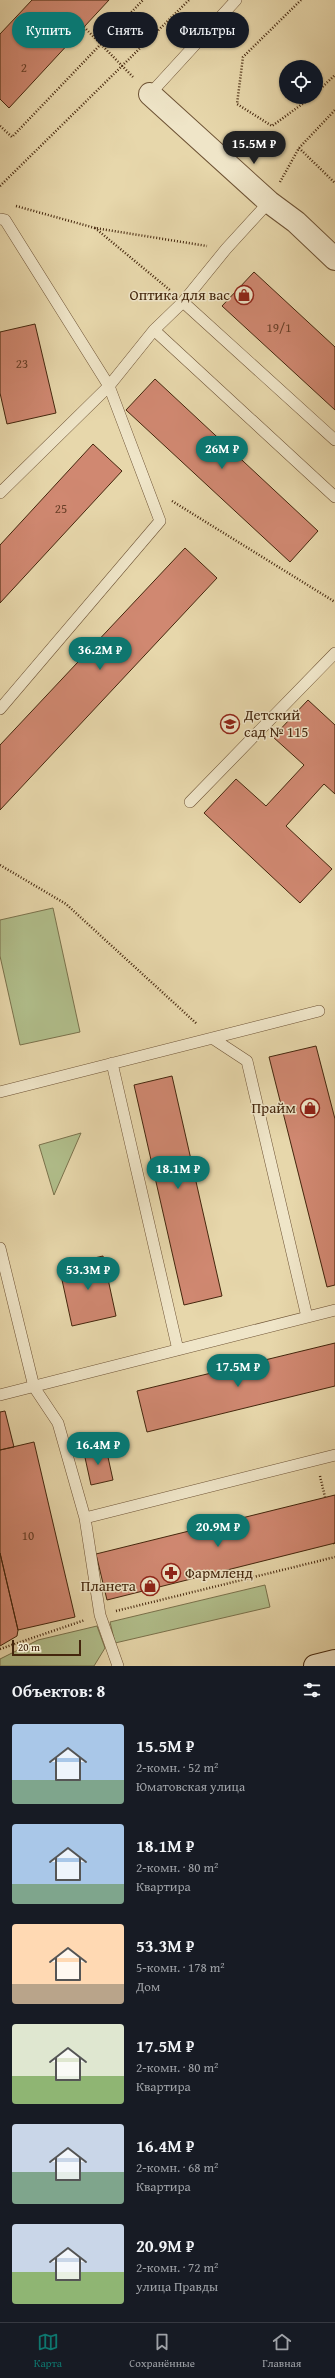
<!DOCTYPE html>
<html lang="ru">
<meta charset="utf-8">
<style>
:root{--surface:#171b24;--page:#20242c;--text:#f1f3f6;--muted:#9ea1a6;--line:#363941;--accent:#0f766e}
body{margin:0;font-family:"Gentium Book Plus",serif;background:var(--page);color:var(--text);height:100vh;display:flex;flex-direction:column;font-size:15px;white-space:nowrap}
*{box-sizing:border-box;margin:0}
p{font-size:13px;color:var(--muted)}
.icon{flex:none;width:22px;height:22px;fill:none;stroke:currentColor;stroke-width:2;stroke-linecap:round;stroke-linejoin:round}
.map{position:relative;height:1666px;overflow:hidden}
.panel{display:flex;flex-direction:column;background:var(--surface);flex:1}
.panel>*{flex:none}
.banner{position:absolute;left:12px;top:12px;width:311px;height:36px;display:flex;gap:8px}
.controls{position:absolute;left:279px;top:60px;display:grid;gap:8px}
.controls a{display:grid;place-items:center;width:44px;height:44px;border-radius:50%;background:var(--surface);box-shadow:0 1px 3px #0004;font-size:20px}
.scale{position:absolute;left:12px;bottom:10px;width:69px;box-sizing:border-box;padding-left:4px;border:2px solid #44260d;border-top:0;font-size:11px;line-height:14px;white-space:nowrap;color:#44260d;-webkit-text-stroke:3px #efe5c8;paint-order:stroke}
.price{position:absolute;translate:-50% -34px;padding:0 9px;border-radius:14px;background:var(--accent);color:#fff;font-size:13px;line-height:26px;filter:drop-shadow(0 1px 2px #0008)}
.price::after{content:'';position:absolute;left:50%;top:24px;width:12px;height:9px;margin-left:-6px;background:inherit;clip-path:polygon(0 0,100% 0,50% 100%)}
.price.on{background:#222;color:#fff}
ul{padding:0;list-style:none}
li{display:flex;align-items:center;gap:12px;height:100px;padding:0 12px}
li span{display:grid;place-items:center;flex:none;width:112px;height:80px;border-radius:4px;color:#555}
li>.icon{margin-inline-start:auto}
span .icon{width:48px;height:48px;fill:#fffc;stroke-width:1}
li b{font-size:17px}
h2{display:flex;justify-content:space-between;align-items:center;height:48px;padding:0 12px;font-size:17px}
.tag{padding:0 14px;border-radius:18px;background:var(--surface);box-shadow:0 1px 3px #0004;font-size:14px;line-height:36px}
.tag.on{background:var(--accent);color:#fff}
.menu{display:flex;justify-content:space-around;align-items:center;height:56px;border-top:1px solid var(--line);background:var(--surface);font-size:11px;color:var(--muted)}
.menu a{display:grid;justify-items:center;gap:2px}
.menu .on{color:var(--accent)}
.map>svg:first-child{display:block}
</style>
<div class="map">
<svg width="335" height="1666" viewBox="0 0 335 1666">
<rect width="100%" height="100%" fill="#e7d7ab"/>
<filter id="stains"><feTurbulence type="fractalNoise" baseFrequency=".005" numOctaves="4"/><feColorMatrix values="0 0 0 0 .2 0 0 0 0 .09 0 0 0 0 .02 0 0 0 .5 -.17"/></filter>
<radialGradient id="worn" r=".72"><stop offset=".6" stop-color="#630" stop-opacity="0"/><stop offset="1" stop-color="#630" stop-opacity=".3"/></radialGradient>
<path fill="#b1bf8c" stroke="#7a724c" d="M53,908L80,1032L20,1045L0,956V920Z
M81,1133L54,1195L39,1145Z
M265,1585L270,1607L115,1643L110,1622Z
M97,1626L105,1648L94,1666H0V1659L38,1640Z"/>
<path fill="#d08871" stroke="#44260d" d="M32,0H109L9,108L0,99V34Z
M254,272L335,347V410L222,306Z
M35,324L56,413L7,424L0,393V332Z
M155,379L318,531L290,562L126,410Z
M93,444L122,471L0,603V545Z
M185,548L217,578L0,810V745Z
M308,700L335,725V794L324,784L286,826L332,869L300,903L204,813L236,779L266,806L304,765L273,737Z
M316,1046L335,1119V1285L327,1287L269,1057Z
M172,1076L222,1296L184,1305L134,1085Z
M103,1256L116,1316L72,1326L59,1266Z
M335,1343V1386L147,1432L137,1391Z
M5,1411L14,1447L0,1450V1412Z
M34,1442L75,1617L18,1630L0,1553V1450Z
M106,1448L113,1480L91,1485L84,1453Z
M335,1495V1543L107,1600L96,1554Z
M0,1553L18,1630L17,1636L0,1646Z"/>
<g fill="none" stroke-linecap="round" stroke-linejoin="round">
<g stroke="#6d5234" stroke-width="12">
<path id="lane" d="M150,94L236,0
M0,219L5,220L109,386L160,521L0,709
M183,302L335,440
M154,330L335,497
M0,493L109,386L154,330L183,302L226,249L269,202
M190,802L335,653
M212,1038L247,1061L307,1317
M112,1063L178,1350
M0,1092L319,1011
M0,1248L34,1387L58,1423L85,1518L100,1615L118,1666
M0,1395L335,1310
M85,1518L335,1455"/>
</g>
<g stroke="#6d5234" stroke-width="24">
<path id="street" d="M150,94L269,202L296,222L335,259"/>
</g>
<g stroke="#44260d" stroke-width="24">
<path id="secondary" d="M315,1666L335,1661"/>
</g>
<path stroke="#44260d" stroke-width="2.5" stroke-dasharray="1 2" stroke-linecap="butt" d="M301,0L243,57L237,104L272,126L312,97
M84,27L134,78
M316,93L335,75
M0,126L12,137L143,0
M299,148L335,183
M280,182L299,148L335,110
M0,186L189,0
M16,206L95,228L207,246
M95,228L171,291
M172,501L335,602
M0,865L66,904L197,1024
M320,1476L325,1497
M334,1543L335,1545
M116,1611L335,1557
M0,1649L85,1620"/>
<use href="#lane" stroke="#efe5c8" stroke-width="11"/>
<use href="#street" stroke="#efe5c8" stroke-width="22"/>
<use href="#secondary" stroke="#efe5c8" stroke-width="22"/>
</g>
<defs>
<g id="shop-ring" transform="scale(1)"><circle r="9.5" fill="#efe5c8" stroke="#8f2418" stroke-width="1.5"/><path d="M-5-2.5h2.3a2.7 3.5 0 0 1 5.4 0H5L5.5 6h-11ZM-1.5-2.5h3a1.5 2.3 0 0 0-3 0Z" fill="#8f2418"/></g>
<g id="school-ring" transform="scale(1)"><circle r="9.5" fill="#efe5c8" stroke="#8f2418" stroke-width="1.5"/><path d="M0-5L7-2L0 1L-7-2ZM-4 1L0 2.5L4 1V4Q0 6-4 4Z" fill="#8f2418"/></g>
<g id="pharmacy-ring" transform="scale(1)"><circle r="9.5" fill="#efe5c8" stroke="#8f2418" stroke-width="1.5"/><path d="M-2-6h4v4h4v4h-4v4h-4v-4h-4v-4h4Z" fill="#8f2418"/></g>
</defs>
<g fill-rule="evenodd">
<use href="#shop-ring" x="244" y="295"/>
<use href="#school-ring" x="230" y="724"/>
<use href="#shop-ring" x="310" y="1108"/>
<use href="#pharmacy-ring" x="171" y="1573"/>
<use href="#shop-ring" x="150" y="1586"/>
</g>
<g text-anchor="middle" stroke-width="3" stroke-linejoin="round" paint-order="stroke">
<g font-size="13" fill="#673e26">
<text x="24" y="72">2</text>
<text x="279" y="332">19/1</text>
<text x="22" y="368">23</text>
<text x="61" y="513">25</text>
<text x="28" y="1540">10</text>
</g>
<g font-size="15" fill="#44260d" stroke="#efe5c8" text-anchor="end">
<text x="230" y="300">Оптика для вас</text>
<text x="244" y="720" text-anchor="start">Детский<tspan x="244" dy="17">сад № 115</tspan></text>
<text x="296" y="1113">Прайм</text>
<text x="185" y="1578" text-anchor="start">Фармленд</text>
<text x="136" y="1591">Планета</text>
</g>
</g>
<rect width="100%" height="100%" filter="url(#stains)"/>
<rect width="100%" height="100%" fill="url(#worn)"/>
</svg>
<div class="controls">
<a><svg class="icon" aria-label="locate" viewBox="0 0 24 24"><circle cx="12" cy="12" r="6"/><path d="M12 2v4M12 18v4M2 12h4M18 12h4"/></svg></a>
</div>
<div class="scale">20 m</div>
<b class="price on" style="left:254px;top:165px">15.5M ₽</b>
<b class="price" style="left:222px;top:470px">26M ₽</b>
<b class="price" style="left:100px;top:671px">36.2M ₽</b>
<b class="price" style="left:178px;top:1190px">18.1M ₽</b>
<b class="price" style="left:88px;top:1291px">53.3M ₽</b>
<b class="price" style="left:238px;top:1388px">17.5M ₽</b>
<b class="price" style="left:98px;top:1466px">16.4M ₽</b>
<b class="price" style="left:218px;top:1548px">20.9M ₽</b>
<div class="banner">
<a class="tag on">Купить</a>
<a class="tag">Снять</a>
<a class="tag">Фильтры</a>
</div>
</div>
<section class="panel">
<h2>Объектов: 8<svg class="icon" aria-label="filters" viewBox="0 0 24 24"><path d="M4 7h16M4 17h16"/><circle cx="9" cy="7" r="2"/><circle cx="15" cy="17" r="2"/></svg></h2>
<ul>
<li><span style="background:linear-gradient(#a9c7e8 70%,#7fa58c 0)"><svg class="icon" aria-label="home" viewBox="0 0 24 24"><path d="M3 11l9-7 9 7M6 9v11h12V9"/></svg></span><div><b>15.5M ₽</b><p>2-комн. · 52 m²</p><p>Юматовская улица</p></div></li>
<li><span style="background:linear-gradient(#a9c7e8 75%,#7fa58c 0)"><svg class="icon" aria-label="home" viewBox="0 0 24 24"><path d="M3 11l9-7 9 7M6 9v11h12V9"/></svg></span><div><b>18.1M ₽</b><p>2-комн. · 80 m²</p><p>Квартира</p></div></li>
<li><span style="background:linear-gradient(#ffd9b3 75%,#b9a48a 0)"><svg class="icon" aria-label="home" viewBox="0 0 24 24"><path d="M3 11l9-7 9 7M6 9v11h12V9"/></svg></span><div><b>53.3M ₽</b><p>5-комн. · 178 m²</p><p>Дом</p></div></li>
<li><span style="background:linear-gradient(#dfe7d0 65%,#8fb573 0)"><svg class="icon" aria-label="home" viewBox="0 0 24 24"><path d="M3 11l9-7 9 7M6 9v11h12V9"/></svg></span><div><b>17.5M ₽</b><p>2-комн. · 80 m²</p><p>Квартира</p></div></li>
<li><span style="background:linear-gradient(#c9d6e8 60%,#7fa58c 0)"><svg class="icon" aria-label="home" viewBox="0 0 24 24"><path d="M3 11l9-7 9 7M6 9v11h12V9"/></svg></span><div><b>16.4M ₽</b><p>2-комн. · 68 m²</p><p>Квартира</p></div></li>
<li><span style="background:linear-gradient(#c9d6e8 60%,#8fb573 0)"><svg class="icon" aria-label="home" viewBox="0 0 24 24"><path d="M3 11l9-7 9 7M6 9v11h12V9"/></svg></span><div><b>20.9M ₽</b><p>2-комн. · 72 m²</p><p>улица Правды</p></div></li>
</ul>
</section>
<nav class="menu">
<a class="on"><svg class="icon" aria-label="map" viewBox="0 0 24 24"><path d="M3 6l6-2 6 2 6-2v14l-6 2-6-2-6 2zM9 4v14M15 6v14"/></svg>Карта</a>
<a><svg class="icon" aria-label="saved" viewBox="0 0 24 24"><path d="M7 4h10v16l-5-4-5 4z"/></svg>Сохранённые</a>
<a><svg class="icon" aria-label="home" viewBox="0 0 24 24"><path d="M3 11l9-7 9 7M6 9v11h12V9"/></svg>Главная</a>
</nav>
